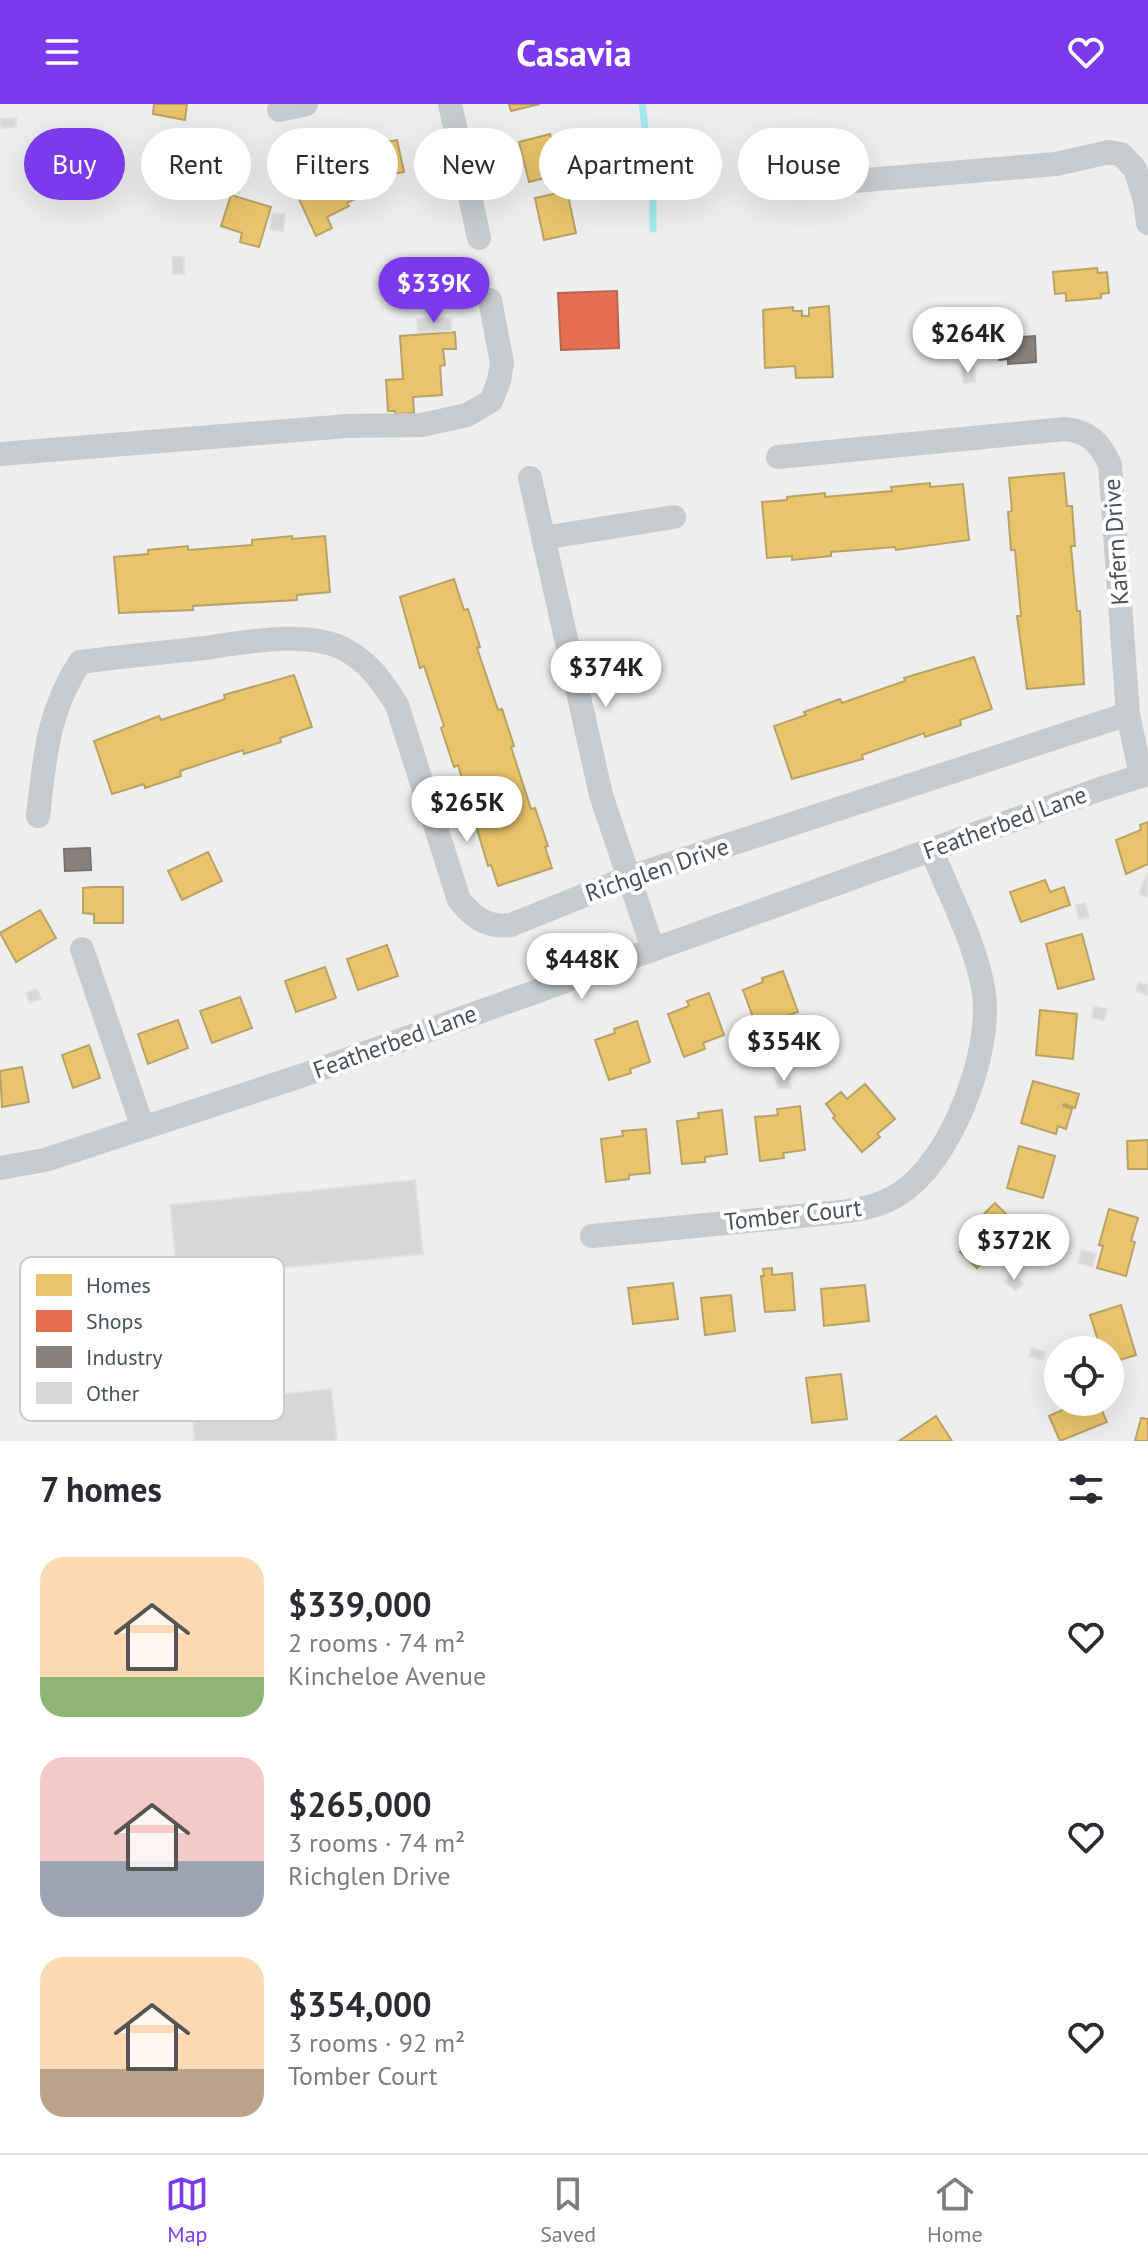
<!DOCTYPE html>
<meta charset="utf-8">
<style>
:root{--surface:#fff;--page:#f7f7f7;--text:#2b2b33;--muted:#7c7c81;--line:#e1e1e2;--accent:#7c3aed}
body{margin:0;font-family:"PT Sans",sans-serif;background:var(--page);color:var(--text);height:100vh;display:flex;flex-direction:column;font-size:30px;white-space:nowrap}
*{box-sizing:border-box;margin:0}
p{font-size:26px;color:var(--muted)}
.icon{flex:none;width:44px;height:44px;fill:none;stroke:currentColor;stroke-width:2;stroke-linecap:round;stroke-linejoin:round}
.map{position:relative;height:1337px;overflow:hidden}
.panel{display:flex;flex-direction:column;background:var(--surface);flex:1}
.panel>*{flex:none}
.banner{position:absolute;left:24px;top:24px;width:1100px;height:72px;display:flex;gap:16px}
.buttons{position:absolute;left:1044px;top:1232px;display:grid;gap:16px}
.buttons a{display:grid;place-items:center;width:80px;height:80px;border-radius:50%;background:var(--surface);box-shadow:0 8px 32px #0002;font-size:40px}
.price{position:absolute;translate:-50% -68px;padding:0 18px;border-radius:28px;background:#fff;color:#222;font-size:26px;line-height:52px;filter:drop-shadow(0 2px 4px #0008)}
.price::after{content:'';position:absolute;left:50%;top:48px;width:24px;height:18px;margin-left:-12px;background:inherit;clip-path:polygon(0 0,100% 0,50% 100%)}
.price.current{background:var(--accent);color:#fff}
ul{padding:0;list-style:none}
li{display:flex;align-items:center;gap:24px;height:200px;padding:0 40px}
li span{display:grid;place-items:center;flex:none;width:224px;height:160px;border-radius:24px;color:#555}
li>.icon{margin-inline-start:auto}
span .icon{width:96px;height:96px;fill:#fffc;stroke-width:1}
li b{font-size:34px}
h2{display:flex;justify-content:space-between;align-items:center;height:96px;padding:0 40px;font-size:34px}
.tag{padding:0 28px;border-radius:36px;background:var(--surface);box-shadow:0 8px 32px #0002;font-size:28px;line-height:72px}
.tag.current{background:var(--accent);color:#fff}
header{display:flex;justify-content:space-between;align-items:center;height:104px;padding:0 40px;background:var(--accent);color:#fff;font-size:36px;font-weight:700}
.menu{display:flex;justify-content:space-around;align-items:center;height:112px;border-top:2px solid var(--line);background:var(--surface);font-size:22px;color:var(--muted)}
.menu a{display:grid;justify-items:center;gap:4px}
.menu .current{color:var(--accent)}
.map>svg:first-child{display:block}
</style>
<header><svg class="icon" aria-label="menu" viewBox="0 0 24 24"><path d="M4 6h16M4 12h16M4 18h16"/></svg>Casavia<svg class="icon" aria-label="heart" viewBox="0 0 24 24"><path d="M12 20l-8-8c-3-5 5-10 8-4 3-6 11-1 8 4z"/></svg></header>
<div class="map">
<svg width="1148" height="1337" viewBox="0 0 1148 1337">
<rect width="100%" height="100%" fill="#efeeee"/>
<path fill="#e9c46a" stroke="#b8a266" stroke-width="2" d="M154,0H187L185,16L153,10Z
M509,0H540L511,7Z
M550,30L560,70L529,78L519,38Z
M190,33L212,69L185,86L162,50Z
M397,36L404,68L363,76L357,44Z
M334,68L336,74L346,70L357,94L347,99L349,102L327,113L332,124L316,132L297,91L318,81L317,77Z
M567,87L576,129L544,136L535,94Z
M231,91L271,103L259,143L240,138L242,129L221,122Z
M1097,164L1098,169L1107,168L1109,189L1101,190V194L1066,197V189L1055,190L1053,168Z
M829,202L833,273L796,274L795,262L765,264L763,206L793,203V207H802V212H809V204Z
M455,228L456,245H443L445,261L440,262L442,291L413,293L414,309L395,310V307H388L386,276L403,275L400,232Z
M1064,369L1067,402H1072L1075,442H1071L1077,507H1080L1084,580L1027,585L1017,512H1021L1015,446H1011L1008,408L1012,407L1009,374Z
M930,379V383L963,380L969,436L896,446L895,443L831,448V452L792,456V452L767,454L762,398L787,396V393L825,389V393L892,387L891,383Z
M292,432V435L325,432L330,488L297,491V496L193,502V506L119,509L114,453L148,450V446L188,442V446L252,441V436Z
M454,475L464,506L468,505L480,543L477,544L498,606L502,605L514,642L511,643L531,705L535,704L548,742L545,743L552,764L498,782L491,761L488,762L458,661L454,663L441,624L444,622L424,562L420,564L400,493Z
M974,553L992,605L960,616L961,621L925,633L924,629L862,651L863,655L792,675L774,622L806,611L804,608L840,595L842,599L905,577L904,574Z
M294,571L312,623L280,634L281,638L244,650L243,646L180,667L181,672L145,684L144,680L112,690L94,637L159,612L161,616L225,595L224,591Z
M1148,718V760L1126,770L1116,736L1141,726L1140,721Z
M208,748L222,777L182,796L168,767Z
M1045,776L1050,788L1064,783L1070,801L1021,818L1010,788Z
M95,783H123V819H94V810L83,809V784Z
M40,806L56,834L16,858L0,829Z
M1082,830L1094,875L1058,885L1046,840Z
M387,841L398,872L358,886L347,855Z
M325,863L336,894L296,908L285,877Z
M783,867L798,908L778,915L779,919L758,927L743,886L763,878L762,874Z
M709,889L724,931L703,939L705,945L684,953L668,910L689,902L687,897Z
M240,893L252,924L212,939L200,907Z
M1040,906L1077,910L1073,955L1036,951Z
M178,916L188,944L148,960L138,930Z
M637,917L650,958L630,965L631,969L609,976L595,936L615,929L614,925Z
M89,941L100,974L73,984L62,951Z
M22,963L29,998L2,1003L0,967Z
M1033,977L1079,990L1075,1004L1064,1000L1063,1002L1072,1005L1066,1025L1058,1022L1056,1030L1021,1019Z
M865,980L895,1015L877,1030L880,1033L862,1048L833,1014L835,1012L826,1000L841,988L847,995Z
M800,1002L805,1046L783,1049L784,1054L760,1057L755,1013L778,1011L777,1005Z
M722,1006L727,1050L705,1053V1058L682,1060L677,1017L699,1014L698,1009Z
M646,1025L650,1069L629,1071V1075L606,1078L601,1035L623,1032L622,1027Z
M1148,1036V1065H1128L1127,1037Z
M1019,1042L1055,1052L1043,1094L1007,1084Z
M995,1099L1021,1125L988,1158L986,1155L977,1164L960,1148L969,1139L962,1132Z
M1109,1105L1138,1114L1131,1137L1135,1138L1126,1172L1097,1164L1103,1142L1099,1141Z
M772,1164V1171L792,1169L795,1206L765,1208L761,1172H764L763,1165Z
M673,1179L678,1215L633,1220L628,1184Z
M865,1181L869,1217L824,1222L821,1185Z
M731,1191L735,1227L705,1231L701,1194Z
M1121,1201L1136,1251L1110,1259V1246H1101L1090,1211Z
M841,1270L847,1315L812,1319L806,1274Z
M1080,1298H1098L1107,1318L1060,1337L1049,1312Z
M936,1312L952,1337H899Z
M1141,1314L1148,1315V1337H1135Z"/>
<path fill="#e76f51" stroke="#b66754" stroke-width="2" d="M617,187L619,244L561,246L558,189Z"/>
<path fill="#8a817c" stroke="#757372" stroke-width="2" d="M1035,232L1036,258L1008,260V255L999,256L998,247L1006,246V234Z
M90,744L91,766L65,767L64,745Z"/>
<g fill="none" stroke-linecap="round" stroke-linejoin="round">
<path stroke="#a3eaef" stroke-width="7" d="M642,0L653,87V125"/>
</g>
<path fill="#d6d7d8" stroke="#e0e0e1" stroke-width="2" d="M16,14V23L0,24V15Z
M271,109L285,110L283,127L270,126Z
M172,153H184V170H173Z
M433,170L456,172L454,195L430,193Z
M451,214V227L418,228L417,215Z
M974,263L975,278L963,279L962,264Z
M1147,769L1148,770V793L1139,790Z
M1085,799L1089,813L1079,815L1076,801Z
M1139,878L1148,881L1147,891L1136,887Z
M37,885L41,895L30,899L26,889Z
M1094,902L1107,905L1104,916L1092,914Z
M789,972L791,984L778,985L776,974Z
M415,1076L423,1150L247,1167L260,1293L331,1285L337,1337H195L170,1101Z
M1082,1146L1096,1150L1092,1163L1078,1159Z
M1012,1170L1023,1179L1016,1187L1005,1178Z
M1032,1244L1045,1248L1043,1256L1029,1252Z"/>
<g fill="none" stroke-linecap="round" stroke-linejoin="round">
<path stroke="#c7cbcd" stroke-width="24" d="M450,0L479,134
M279,6L306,0
M843,78L1056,60L1109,48L1121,50L1135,65L1145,96L1148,119
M0,350L348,322L422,321L467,311L491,297L499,277L502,259L490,196
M778,353L1065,325C1089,327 1101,340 1110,361L1128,610L1141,672
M530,374L601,691L653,845
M543,434L674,413
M38,712C45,653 47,609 80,558C119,553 158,549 196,545C238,540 303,525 342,544C368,557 382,577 397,601L459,796C474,814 487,824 511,821L627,774L1128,610
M82,845L143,1024
M0,1064L45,1056L301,972L1103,684L1148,670
M592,1132L841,1108C861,1105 881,1102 899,1090C951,1058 992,949 984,889C976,839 950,792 931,745"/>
</g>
<g text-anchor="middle" stroke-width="8" stroke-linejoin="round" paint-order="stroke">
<g font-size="24" fill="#44535b" stroke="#fff">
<text transform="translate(1116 438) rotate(-94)" y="8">Kafern Drive</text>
<text transform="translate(1005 719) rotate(-20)" y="8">Featherbed Lane</text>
<text transform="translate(657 766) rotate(-19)" y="8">Richglen Drive</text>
<text transform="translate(395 938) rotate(-20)" y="8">Featherbed Lane</text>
<text transform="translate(793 1111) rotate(-6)" y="8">Tomber Court</text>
</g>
</g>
<rect x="20" y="1153" width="264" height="164" rx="12" fill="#fff" stroke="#c7cbce" stroke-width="2"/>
<rect x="36" y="1170" width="36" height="22" fill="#e9c46a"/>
<rect x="36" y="1206" width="36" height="22" fill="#e76f51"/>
<rect x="36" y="1242" width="36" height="22" fill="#8a817c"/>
<rect x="36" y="1278" width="36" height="22" fill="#d6d7d8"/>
<g font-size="22" fill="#44535b">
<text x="86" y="1189">Homes</text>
<text x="86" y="1225">Shops</text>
<text x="86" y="1261">Industry</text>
<text x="86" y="1297">Other</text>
</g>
</svg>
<div class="buttons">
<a><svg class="icon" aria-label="locate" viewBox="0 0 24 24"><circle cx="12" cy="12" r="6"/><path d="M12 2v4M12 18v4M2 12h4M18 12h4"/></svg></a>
</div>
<b class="price current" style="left:434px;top:221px">$339K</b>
<b class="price" style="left:968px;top:271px">$264K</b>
<b class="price" style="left:606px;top:605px">$374K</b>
<b class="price" style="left:467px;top:740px">$265K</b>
<b class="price" style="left:582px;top:897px">$448K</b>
<b class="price" style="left:784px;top:979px">$354K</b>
<b class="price" style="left:1014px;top:1178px">$372K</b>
<div class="banner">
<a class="tag current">Buy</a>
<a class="tag">Rent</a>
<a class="tag">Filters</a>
<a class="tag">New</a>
<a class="tag">Apartment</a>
<a class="tag">House</a>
</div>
</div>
<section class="panel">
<h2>7 homes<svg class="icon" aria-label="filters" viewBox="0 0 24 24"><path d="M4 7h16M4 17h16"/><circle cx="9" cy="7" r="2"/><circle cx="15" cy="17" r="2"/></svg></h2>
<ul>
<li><span style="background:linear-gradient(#ffd9b3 75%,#8fb573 0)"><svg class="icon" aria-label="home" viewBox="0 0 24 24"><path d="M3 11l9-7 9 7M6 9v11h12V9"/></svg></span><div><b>$339,000</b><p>2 rooms · 74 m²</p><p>Kincheloe Avenue</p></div><svg class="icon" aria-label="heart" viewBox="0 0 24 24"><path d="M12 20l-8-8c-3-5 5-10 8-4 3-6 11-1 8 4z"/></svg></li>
<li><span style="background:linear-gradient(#f6c9c9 65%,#9aa5b1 0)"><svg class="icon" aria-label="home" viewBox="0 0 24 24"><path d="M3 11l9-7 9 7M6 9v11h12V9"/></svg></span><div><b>$265,000</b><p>3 rooms · 74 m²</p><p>Richglen Drive</p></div><svg class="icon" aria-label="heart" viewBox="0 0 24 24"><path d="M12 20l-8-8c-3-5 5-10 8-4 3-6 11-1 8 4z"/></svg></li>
<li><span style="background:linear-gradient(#ffd9b3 70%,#b9a48a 0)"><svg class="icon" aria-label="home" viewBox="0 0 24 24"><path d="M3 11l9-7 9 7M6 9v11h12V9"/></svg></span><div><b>$354,000</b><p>3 rooms · 92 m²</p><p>Tomber Court</p></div><svg class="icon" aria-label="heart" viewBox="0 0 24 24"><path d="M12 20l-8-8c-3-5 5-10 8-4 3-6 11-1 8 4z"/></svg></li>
</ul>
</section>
<nav class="menu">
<a class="current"><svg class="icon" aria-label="map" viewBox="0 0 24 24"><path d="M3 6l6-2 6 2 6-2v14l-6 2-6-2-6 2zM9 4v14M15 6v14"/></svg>Map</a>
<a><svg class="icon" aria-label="saved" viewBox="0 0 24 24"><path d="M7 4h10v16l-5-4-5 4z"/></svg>Saved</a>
<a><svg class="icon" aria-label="home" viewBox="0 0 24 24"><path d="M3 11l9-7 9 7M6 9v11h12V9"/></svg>Home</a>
</nav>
